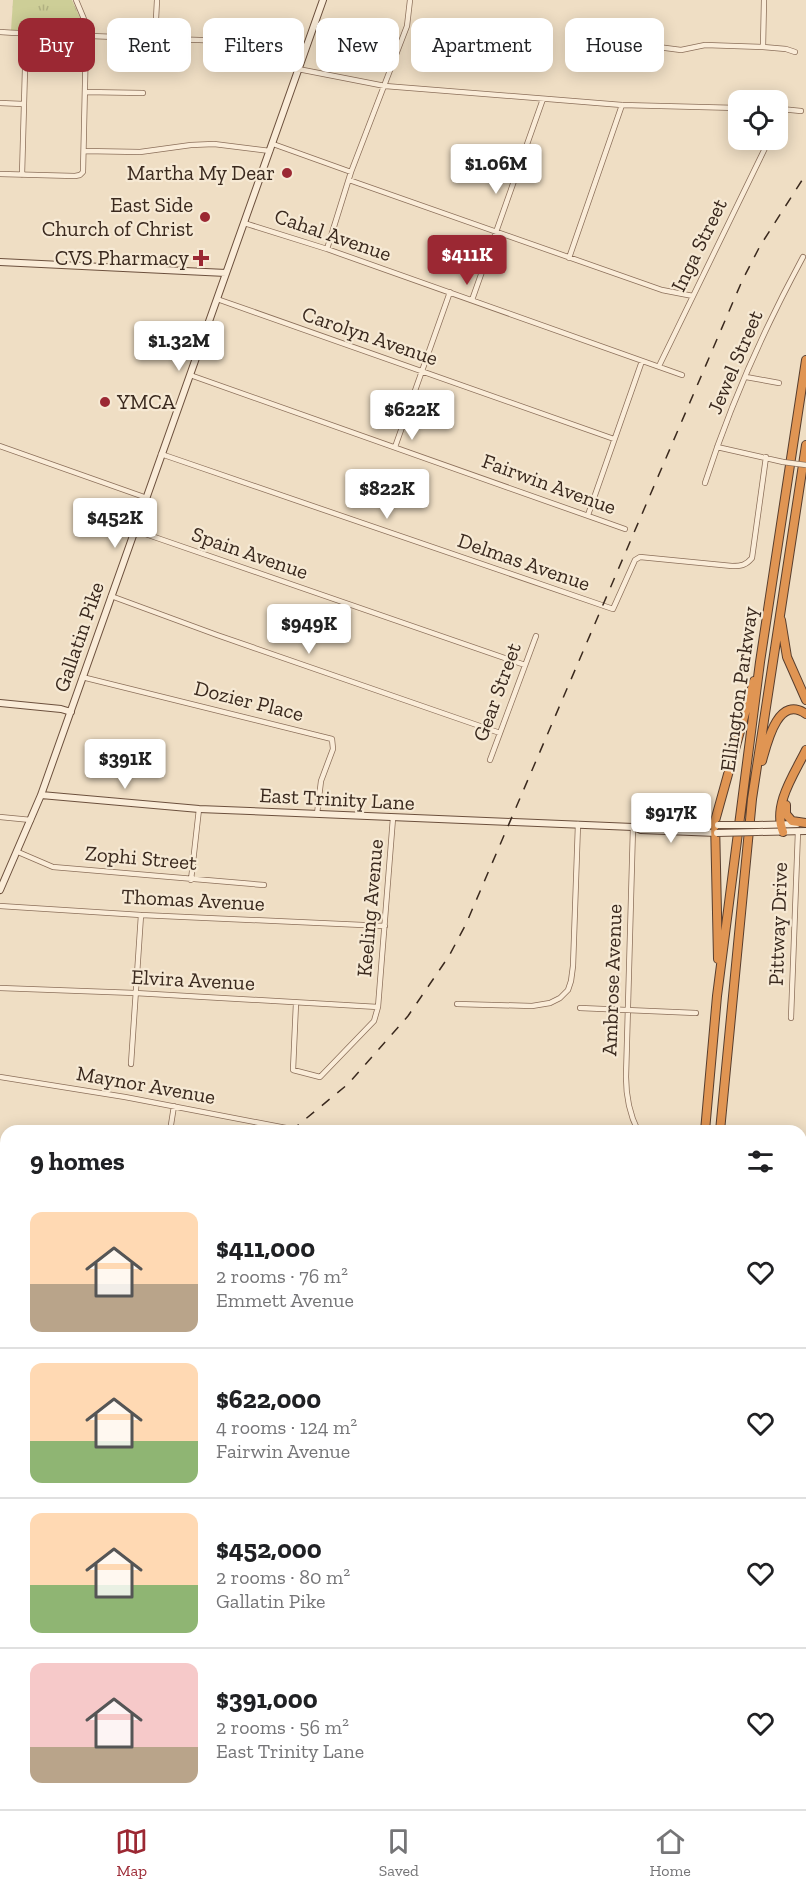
<!DOCTYPE html>
<meta charset="utf-8">
<style>
:root{--surface:#fff;--page:#f2f2f2;--text:#202124;--muted:#757577;--line:#e0e0e0;--accent:#9b2833}
body{margin:0;font-family:"Zilla Slab",serif;background:var(--page);color:var(--text);height:100vh;display:flex;flex-direction:column;font-size:22px;white-space:nowrap}
*{box-sizing:border-box;margin:0}
p{font-size:20px;color:var(--muted)}
.icon{flex:none;width:33px;height:33px;fill:none;stroke:currentColor;stroke-width:2;stroke-linecap:round;stroke-linejoin:round}
.map{position:relative;flex:1;overflow:hidden}
.drawer{position:absolute;left:0px;top:1125px;width:807px;height:684px;display:flex;flex-direction:column;background:var(--surface);border-radius:18px 18px 0 0;box-shadow:0 3px 15px #0003}
.drawer>*{flex:none}
.hud{position:absolute;left:18px;top:18px;width:771px;height:54px;display:flex;gap:12px}
.controls{position:absolute;left:728px;top:90px;display:grid;gap:12px}
.controls a{display:grid;place-items:center;width:60px;height:60px;border-radius:12px;background:var(--surface);box-shadow:0 3px 15px #0003;font-size:30px}
.price{position:absolute;translate:-50% -51px;padding:0 14px;border-radius:6px;background:#fff;color:#222;font-size:20px;line-height:39px;filter:drop-shadow(0 2px 3px #0008)}
.price::after{content:'';position:absolute;left:50%;top:36px;width:18px;height:14px;margin-left:-9px;background:inherit;clip-path:polygon(0 0,100% 0,50% 100%)}
.price.on{background:var(--accent);color:#fff}
ul{padding:0;list-style:none}
li{display:flex;align-items:center;gap:18px;height:150px;padding:0 30px}
li+li{border-top:2px solid var(--line)}
li span{display:grid;place-items:center;flex:none;width:168px;height:120px;border-radius:12px;color:#555}
li>.icon{margin-inline-start:auto}
span .icon{width:72px;height:72px;fill:#fffc;stroke-width:1}
li b{font-size:26px}
h2{display:flex;justify-content:space-between;align-items:center;height:72px;padding:0 30px;font-size:26px}
.tag{padding:0 21px;border-radius:12px;background:var(--surface);box-shadow:0 3px 15px #0003;font-size:21px;line-height:54px}
.tag.on{background:var(--accent);color:#fff}
.tab-bar{display:flex;justify-content:space-around;align-items:center;height:84px;border-top:2px solid var(--line);background:var(--surface);font-size:16px;color:var(--muted)}
.tab-bar a{display:grid;justify-items:center;gap:3px}
.tab-bar .on{color:var(--accent)}
.map>svg:first-child{display:block}
</style>
<div class="map">
<svg width="806" height="1809" viewBox="0 0 806 1809">
<defs>
<pattern id="forest-crowns" width="20" height="18" patternUnits="userSpaceOnUse" patternTransform="scale(1.5)"><rect width="20" height="18" fill="#cdce97"/><path d="M2 6a3 3 0 1 1 6 0M12 15a3 3 0 1 1 6 0" fill="none" stroke="#b1b182"/></pattern>
<pattern id="park-tufts" width="24" height="20" patternUnits="userSpaceOnUse" patternTransform="scale(1.5)"><rect width="24" height="20" fill="#cdce97"/><path d="M3 7l-1-3M5 7V3M7 7l1-3M15 17l-1-3M17 17v-4M19 17l1-3" fill="none" stroke="#b1b182"/></pattern>
</defs>
<rect width="100%" height="100%" fill="#efdec4"/>
<path fill="url(#forest-crowns)" d="M802,1730H806V1809H711L709,1803H801Z"/>
<path fill="url(#park-tufts)" d="M13,0H72L85,29L84,34L11,31Z"/>
<g fill="none" stroke-linecap="round" stroke-linejoin="round">
<g stroke="#8b6f5a" stroke-width="6">
<path id="street" d="M0,32C102,38 204,38 306,46
M155,39L157,0
M658,47L681,50L705,45L763,47L786,49L795,52
M763,47L764,0
M298,69L385,86L622,105L738,108
M85,92L143,93
M0,103L23,104
M777,109H781V114L777,123
M781,109L801,111
M273,144L351,172
M84,151L140,152L191,145L214,144L270,151
M0,174L75,176L80,175L83,172L86,40L89,31L76,0
M22,175L26,33
M349,180L662,290L693,296
M244,223L327,249L682,375
M327,249L351,172L407,26L410,0
M569,258L622,105
M217,299L614,439
M472,300L543,99
M659,366L769,140
M190,375L625,529
M746,377L779,383
M0,446L147,498
M395,447L450,292
M717,447L783,462
M161,454L613,609L635,560L640,557L732,566C742,566 746,565 752,558L766,457
M705,483C730,405 764,329 803,257
M588,515L642,361
M134,530L525,665
M111,596L217,635L500,733
M82,677L332,739L333,749L321,781L317,814
M490,760L536,636
M0,817L31,820
M633,827L626,1077C626,1097 629,1113 638,1131
M18,852L53,867L264,885
M191,880L199,809
M0,906L141,915L385,926
M0,988L135,993L378,1007L393,818
M296,1003L293,1070L320,1077L374,1021L378,1007
M457,1004L532,1006L550,1003L560,998L568,990L571,981L573,966L578,824
M580,1008L696,1013
M791,1018L798,831
M131,1064L141,915
M0,1077L125,1097L286,1128
M170,1131L174,1106
M0,1152L6,1153
M0,1232H6
M801,1338L806,1332
M801,1412L806,1410
M801,1493L806,1487
M34,1809L35,1803
M170,1809L171,1803
M294,1809L296,1803"/>
</g>
<g stroke="#6c503d" stroke-width="8">
<path id="secondary" d="M0,262L226,273
M0,703L61,709L71,712
M41,795L199,809L633,827L640,825H717
M758,825L797,824
M634,827L641,830L717,833
M757,832L806,831
M0,890L41,795L323,0
M406,1803V1809
M478,1803L527,1808"/>
</g>
<g stroke="#583e2e" stroke-width="10">
<path id="highway" d="M781,620L787,657L806,700
M762,761C767,743 778,694 806,714
M786,805V814L792,821L806,823
M783,832C772,805 795,773 806,750
M718,959L715,821L754,681
M705,1131L717,996L760,662L806,360
M720,1131L752,799L806,445
M701,1803L702,1809
M523,1808C531,1807 540,1805 548,1805C559,1804 570,1809 581,1803
M588,1809L590,1803
M640,1809V1803
M655,1809V1803"/>
</g>
<use href="#street" stroke="#faecd8" stroke-width="4.5"/>
<use href="#secondary" stroke="#faecd8" stroke-width="6"/>
<use href="#highway" stroke="#e09553" stroke-width="8"/>
<path stroke="#3a291e" stroke-width="1.5" stroke-dasharray="10 10" stroke-linecap="butt" d="M291,1131L348,1084L408,1016L449,956L466,924L742,281L760,246L806,174
M0,1634L6,1608
M0,1650L5,1627"/>
<g stroke="#8b6f5a" stroke-width="6" stroke-linecap="butt">
<path id="street-bridge" d="M783,462L806,465"/>
</g>
<g stroke="#6c503d" stroke-width="8" stroke-linecap="butt">
<path id="secondary-bridge" d="M718,825H758
M717,833L757,832
M0,1615L6,1622"/>
</g>
<use href="#street-bridge" stroke="#faecd8" stroke-width="4.5"/>
<use href="#secondary-bridge" stroke="#faecd8" stroke-width="6"/>
</g>
<g fill="#9b2833" stroke="#f6e9d4" stroke-width="2">
<circle cx="287" cy="173" r="6"/>
<circle cx="205" cy="217" r="6"/>
<path d="M198 249h6v6h6v6h-6v6h-6v-6h-6v-6h6z"/>
<circle cx="105" cy="402" r="6"/>
</g>
<g text-anchor="middle" stroke-width="4.5" stroke-linejoin="round" paint-order="stroke">
<g font-size="21" fill="#3a291e" stroke="#f6e9d4" text-anchor="end">
<text x="275" y="180">Martha My Dear</text>
<text x="193" y="212">East Side<tspan x="193" dy="24">Church of Christ</tspan></text>
<text x="189" y="265">CVS Pharmacy</text>
<text x="117" y="409" text-anchor="start">YMCA</text>
</g>
<g font-size="21" fill="#3a291e" stroke="#f6e9d4">
<text transform="translate(333 235) rotate(19)" y="7">Cahal Avenue</text>
<text transform="translate(699 245) rotate(-64)" y="7">Inga Street</text>
<text transform="translate(370 336) rotate(19)" y="7">Carolyn Avenue</text>
<text transform="translate(735 362) rotate(-67)" y="7">Jewel Street</text>
<text transform="translate(549 484) rotate(20)" y="7">Fairwin Avenue</text>
<text transform="translate(250 553) rotate(19)" y="7">Spain Avenue</text>
<text transform="translate(524 562) rotate(19)" y="7">Delmas Avenue</text>
<text transform="translate(79 637) rotate(-71)" y="7">Gallatin Pike</text>
<text transform="translate(739 689) rotate(-82)" y="7">Ellington Parkway</text>
<text transform="translate(497 692) rotate(-70)" y="7">Gear Street</text>
<text transform="translate(249 701) rotate(14)" y="7">Dozier Place</text>
<text transform="translate(337 799) rotate(3)" y="7">East Trinity Lane</text>
<text transform="translate(141 858) rotate(5)" y="7">Zophi Street</text>
<text transform="translate(193 900) rotate(3)" y="7">Thomas Avenue</text>
<text transform="translate(370 908) rotate(-85)" y="7">Keeling Avenue</text>
<text transform="translate(778 924) rotate(-88)" y="7">Pittway Drive</text>
<text transform="translate(193 980) rotate(3)" y="7">Elvira Avenue</text>
<text transform="translate(612 980) rotate(-88)" y="7">Ambrose Avenue</text>
<text transform="translate(146 1085) rotate(10)" y="7">Maynor Avenue</text>
</g>
</g>
</svg>
<div class="controls">
<a><svg class="icon" aria-label="locate" viewBox="0 0 24 24"><circle cx="12" cy="12" r="6"/><path d="M12 2v4M12 18v4M2 12h4M18 12h4"/></svg></a>
</div>
<b class="price" style="left:496px;top:195px">$1.06M</b>
<b class="price on" style="left:467px;top:286px">$411K</b>
<b class="price" style="left:179px;top:372px">$1.32M</b>
<b class="price" style="left:412px;top:441px">$622K</b>
<b class="price" style="left:387px;top:520px">$822K</b>
<b class="price" style="left:115px;top:549px">$452K</b>
<b class="price" style="left:309px;top:655px">$949K</b>
<b class="price" style="left:125px;top:790px">$391K</b>
<b class="price" style="left:671px;top:844px">$917K</b>
<div class="hud">
<a class="tag on">Buy</a>
<a class="tag">Rent</a>
<a class="tag">Filters</a>
<a class="tag">New</a>
<a class="tag">Apartment</a>
<a class="tag">House</a>
</div>
<section class="drawer">
<h2>9 homes<svg class="icon" aria-label="filters" viewBox="0 0 24 24"><path d="M4 7h16M4 17h16"/><circle cx="9" cy="7" r="2"/><circle cx="15" cy="17" r="2"/></svg></h2>
<ul>
<li><span style="background:linear-gradient(#ffd9b3 60%,#b9a48a 0)"><svg class="icon" aria-label="home" viewBox="0 0 24 24"><path d="M3 11l9-7 9 7M6 9v11h12V9"/></svg></span><div><b>$411,000</b><p>2 rooms · 76 m²</p><p>Emmett Avenue</p></div><svg class="icon" aria-label="heart" viewBox="0 0 24 24"><path d="M12 20l-8-8c-3-5 5-10 8-4 3-6 11-1 8 4z"/></svg></li>
<li><span style="background:linear-gradient(#ffd9b3 65%,#8fb573 0)"><svg class="icon" aria-label="home" viewBox="0 0 24 24"><path d="M3 11l9-7 9 7M6 9v11h12V9"/></svg></span><div><b>$622,000</b><p>4 rooms · 124 m²</p><p>Fairwin Avenue</p></div><svg class="icon" aria-label="heart" viewBox="0 0 24 24"><path d="M12 20l-8-8c-3-5 5-10 8-4 3-6 11-1 8 4z"/></svg></li>
<li><span style="background:linear-gradient(#ffd9b3 60%,#8fb573 0)"><svg class="icon" aria-label="home" viewBox="0 0 24 24"><path d="M3 11l9-7 9 7M6 9v11h12V9"/></svg></span><div><b>$452,000</b><p>2 rooms · 80 m²</p><p>Gallatin Pike</p></div><svg class="icon" aria-label="heart" viewBox="0 0 24 24"><path d="M12 20l-8-8c-3-5 5-10 8-4 3-6 11-1 8 4z"/></svg></li>
<li><span style="background:linear-gradient(#f6c9c9 70%,#b9a48a 0)"><svg class="icon" aria-label="home" viewBox="0 0 24 24"><path d="M3 11l9-7 9 7M6 9v11h12V9"/></svg></span><div><b>$391,000</b><p>2 rooms · 56 m²</p><p>East Trinity Lane</p></div><svg class="icon" aria-label="heart" viewBox="0 0 24 24"><path d="M12 20l-8-8c-3-5 5-10 8-4 3-6 11-1 8 4z"/></svg></li>
</ul>
</section>
</div>
<nav class="tab-bar">
<a class="on"><svg class="icon" aria-label="map" viewBox="0 0 24 24"><path d="M3 6l6-2 6 2 6-2v14l-6 2-6-2-6 2zM9 4v14M15 6v14"/></svg>Map</a>
<a><svg class="icon" aria-label="saved" viewBox="0 0 24 24"><path d="M7 4h10v16l-5-4-5 4z"/></svg>Saved</a>
<a><svg class="icon" aria-label="home" viewBox="0 0 24 24"><path d="M3 11l9-7 9 7M6 9v11h12V9"/></svg>Home</a>
</nav>
